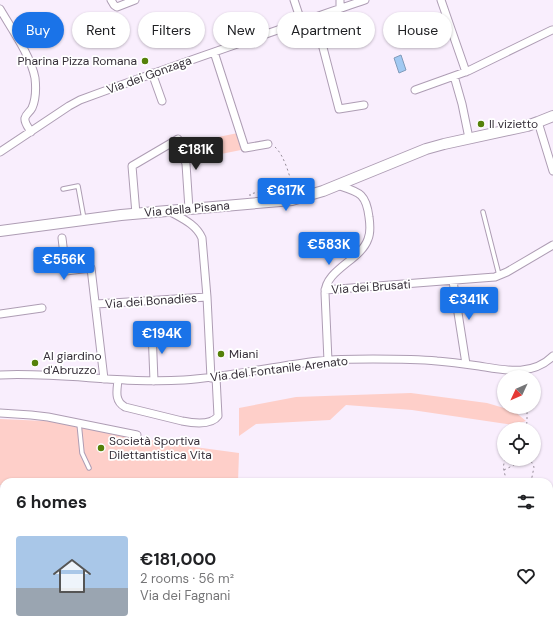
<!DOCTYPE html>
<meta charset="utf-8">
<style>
:root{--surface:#fff;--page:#f2f2f2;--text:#202124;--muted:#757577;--accent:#1a73e8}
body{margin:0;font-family:"DM Sans",sans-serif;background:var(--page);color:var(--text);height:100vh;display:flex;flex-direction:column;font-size:15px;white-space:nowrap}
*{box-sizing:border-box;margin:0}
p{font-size:13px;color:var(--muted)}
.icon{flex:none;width:22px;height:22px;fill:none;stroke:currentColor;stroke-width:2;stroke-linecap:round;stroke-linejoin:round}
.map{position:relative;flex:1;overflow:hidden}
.side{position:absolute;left:0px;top:478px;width:553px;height:156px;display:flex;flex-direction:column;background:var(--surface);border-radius:12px 12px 0 0;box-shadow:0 1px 3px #0004}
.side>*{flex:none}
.hud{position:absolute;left:12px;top:12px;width:529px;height:36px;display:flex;gap:8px}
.needle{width:26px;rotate:226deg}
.buttons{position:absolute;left:497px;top:370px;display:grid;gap:8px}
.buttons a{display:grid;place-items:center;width:44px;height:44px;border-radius:50%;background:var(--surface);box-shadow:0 1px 3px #0004;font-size:20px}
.price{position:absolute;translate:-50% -34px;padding:0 9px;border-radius:4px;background:var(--accent);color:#fff;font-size:13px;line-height:26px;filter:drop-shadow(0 1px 2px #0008)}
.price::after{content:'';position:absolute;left:50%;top:24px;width:12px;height:9px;margin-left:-6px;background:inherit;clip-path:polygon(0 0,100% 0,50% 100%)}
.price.current{background:#222;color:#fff}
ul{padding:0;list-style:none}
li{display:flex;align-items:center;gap:12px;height:100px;padding:0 16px}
li span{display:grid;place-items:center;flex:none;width:112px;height:80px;border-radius:4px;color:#555}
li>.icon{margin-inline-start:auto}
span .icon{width:48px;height:48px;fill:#fffc;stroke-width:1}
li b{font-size:17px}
h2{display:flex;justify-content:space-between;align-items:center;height:48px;padding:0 16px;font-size:17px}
.tag{padding:0 14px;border-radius:18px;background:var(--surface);box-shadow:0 1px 3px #0004;font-size:14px;line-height:36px}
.tag.current{background:var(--accent);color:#fff}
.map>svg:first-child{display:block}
</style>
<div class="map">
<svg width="553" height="634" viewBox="0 0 553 634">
<rect width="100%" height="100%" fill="#f9eefd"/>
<path fill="#fecfc9" d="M238,133L241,150L211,156L208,139Z
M411,393L487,403L514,411L526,421L514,425L412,410L346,405L330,420L256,424L239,436V408L296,397Z
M0,419L68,422L165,443L239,453L238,482H4V486L0,485Z
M4,523V563L0,564V528Z
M553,547V567L549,568V550Z
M439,630H478L480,634H433Z"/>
<path fill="#a1c9f2" stroke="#819bba" d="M401,55L406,70L399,73L394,58Z"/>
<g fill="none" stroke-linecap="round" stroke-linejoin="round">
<path stroke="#819bba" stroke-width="2" d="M549,514L553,511
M403,634L410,630"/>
<g stroke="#ae9db4" stroke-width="5.5">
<path id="lane" d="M63,189L78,186L84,219
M483,212L499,275
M79,423L82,453L89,468
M488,630L490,634"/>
</g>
<g stroke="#ae9db4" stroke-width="9">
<path id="street" d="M111,0L114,5L117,7L135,0
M294,0L301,21
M340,0V8
M441,0L466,72
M0,9C11,28 31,56 35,78C36,87 36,99 32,108C30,112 26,114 25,118C24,123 29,128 31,132
M315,17L339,109L364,105
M214,52L245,148L268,144
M152,73L162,101
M454,76L462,104L469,138
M415,90L468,71L552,30
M538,122L553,171
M0,152L69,106L80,100C174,65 269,33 365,0
M169,211C181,218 196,224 202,238L207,297L211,378
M136,214L132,166L178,139L186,164L189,209
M62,238L66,271L91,268L104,379
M453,281L466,364
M325,290L495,277L507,272L553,245
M96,304L207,297
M0,314L42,308
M152,330L154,381
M328,361L325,293C325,270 361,260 368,239C371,232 370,224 369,217C366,192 358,192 337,185
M0,375C61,372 123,384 184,380C230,377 274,366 319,361C337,359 355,359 373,359C394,359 416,359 437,361C451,362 465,364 479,366C504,370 532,377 553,356
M118,380C117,390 114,401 125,407L182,421C192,423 211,426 218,416L216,377
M0,413L31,415L48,417L137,435"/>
</g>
<g stroke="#ae9db4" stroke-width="12">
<path id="secondary" d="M0,231L121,215L292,200L323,191L426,149L444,144L527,126L538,122L553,116"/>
</g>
<path stroke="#948b97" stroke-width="1" stroke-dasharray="2 3" stroke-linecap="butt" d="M275,147C285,156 290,178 294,191
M250,196V194L263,191
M526,429L527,421V407
M506,459C501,466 505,474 507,482
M504,470L524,460L531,461L534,467L531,482
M430,634L437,630"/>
<use href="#lane" stroke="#fff" stroke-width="3.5"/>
<use href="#street" stroke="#fff" stroke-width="7"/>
<use href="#secondary" stroke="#fff" stroke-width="10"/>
</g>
<g fill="#558109" stroke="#fff" stroke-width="1.5">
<circle cx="145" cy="61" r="4"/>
<circle cx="481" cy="124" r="4"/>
<circle cx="221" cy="354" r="4"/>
<circle cx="35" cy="363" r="4"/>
<circle cx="101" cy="448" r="4"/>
</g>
<g text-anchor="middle" stroke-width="3.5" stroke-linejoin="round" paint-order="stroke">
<g font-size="12" fill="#362f39" stroke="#fff" text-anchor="start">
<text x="137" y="65" text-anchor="end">Pharina Pizza Romana</text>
<text x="489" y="128">Il vizietto</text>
<text x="229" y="358">Miani</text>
<text x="43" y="360">Al giardino<tspan x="43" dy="14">d'Abruzzo</tspan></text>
<text x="109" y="445">Società Sportiva<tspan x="109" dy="14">Dilettantistica Vita</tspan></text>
</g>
<g font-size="12" fill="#362f39" stroke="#fff">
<text transform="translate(149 75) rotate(-20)" y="4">Via dei Gonzaga</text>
<text transform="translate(187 209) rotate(-5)" y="4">Via della Pisana</text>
<text transform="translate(371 287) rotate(-4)" y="4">Via dei Brusati</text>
<text transform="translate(151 301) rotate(-4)" y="4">Via dei Bonadies</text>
<text transform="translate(279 369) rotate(-7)" y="4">Via del Fontanile Arenato</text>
</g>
</g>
</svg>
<div class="buttons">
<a><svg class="needle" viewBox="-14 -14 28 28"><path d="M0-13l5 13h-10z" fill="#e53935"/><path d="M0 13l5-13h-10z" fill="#757577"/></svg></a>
<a><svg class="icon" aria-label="locate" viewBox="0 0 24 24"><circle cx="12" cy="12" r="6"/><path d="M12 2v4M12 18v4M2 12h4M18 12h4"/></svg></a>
</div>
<b class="price current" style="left:196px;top:171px">€181K</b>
<b class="price" style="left:286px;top:212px">€617K</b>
<b class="price" style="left:329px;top:266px">€583K</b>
<b class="price" style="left:64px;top:281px">€556K</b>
<b class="price" style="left:469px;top:321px">€341K</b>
<b class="price" style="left:162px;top:355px">€194K</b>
<div class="hud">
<a class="tag current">Buy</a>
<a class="tag">Rent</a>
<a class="tag">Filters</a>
<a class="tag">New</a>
<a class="tag">Apartment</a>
<a class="tag">House</a>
</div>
<section class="side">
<h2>6 homes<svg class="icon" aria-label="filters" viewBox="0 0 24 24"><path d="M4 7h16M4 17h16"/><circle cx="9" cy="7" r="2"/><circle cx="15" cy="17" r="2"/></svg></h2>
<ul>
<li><span style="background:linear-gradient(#a9c7e8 65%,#9aa5b1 0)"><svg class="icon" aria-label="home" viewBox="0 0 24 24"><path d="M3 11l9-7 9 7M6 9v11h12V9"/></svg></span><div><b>€181,000</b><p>2 rooms · 56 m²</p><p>Via dei Fagnani</p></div><svg class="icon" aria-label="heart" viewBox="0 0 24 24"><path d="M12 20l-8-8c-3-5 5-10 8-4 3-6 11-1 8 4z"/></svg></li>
</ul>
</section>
</div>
